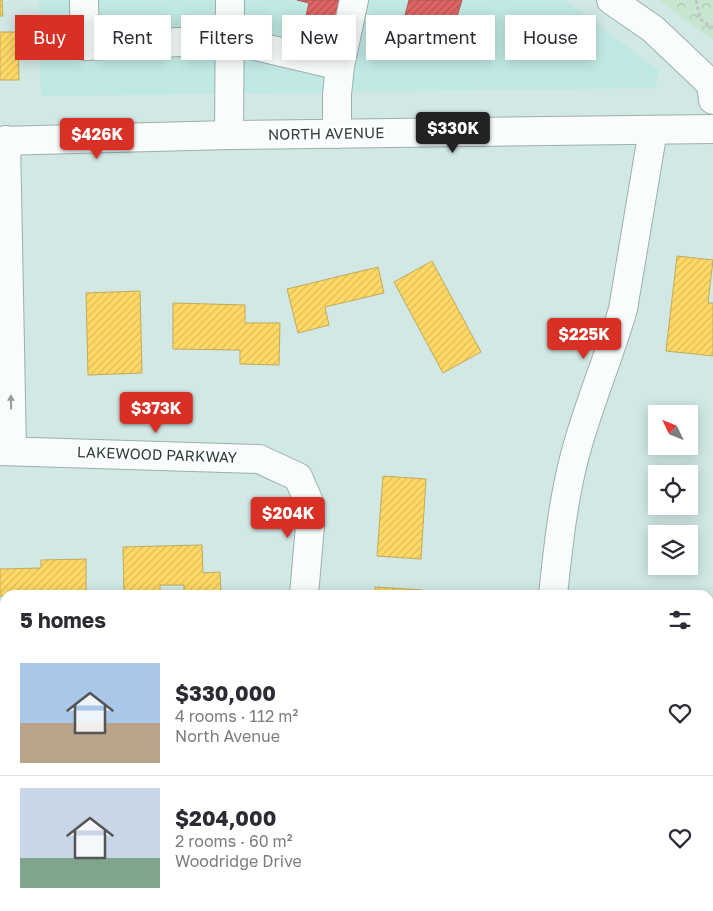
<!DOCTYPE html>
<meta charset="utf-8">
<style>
:root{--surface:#fff;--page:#f7f7f7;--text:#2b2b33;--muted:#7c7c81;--line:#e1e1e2;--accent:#d93025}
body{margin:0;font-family:"Golos Text",sans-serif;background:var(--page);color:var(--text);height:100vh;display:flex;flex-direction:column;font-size:19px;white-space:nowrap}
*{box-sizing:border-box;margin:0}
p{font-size:16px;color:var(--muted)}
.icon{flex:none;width:28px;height:28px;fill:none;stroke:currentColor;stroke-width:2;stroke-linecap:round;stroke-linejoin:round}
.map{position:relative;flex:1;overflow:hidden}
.details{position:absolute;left:0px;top:590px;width:714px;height:321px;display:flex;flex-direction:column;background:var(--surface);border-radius:15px 15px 0 0;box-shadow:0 2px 12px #0003}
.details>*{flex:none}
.top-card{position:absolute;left:15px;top:15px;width:684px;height:45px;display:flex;gap:10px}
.needle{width:32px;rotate:313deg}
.controls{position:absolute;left:648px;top:405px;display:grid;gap:10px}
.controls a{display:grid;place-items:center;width:50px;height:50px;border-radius:0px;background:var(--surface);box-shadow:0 2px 12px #0003;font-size:25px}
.price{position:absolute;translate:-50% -42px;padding:0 11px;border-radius:5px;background:var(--accent);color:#fff;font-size:16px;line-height:32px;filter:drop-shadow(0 1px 2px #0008)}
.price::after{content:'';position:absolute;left:50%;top:30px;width:15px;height:11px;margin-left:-8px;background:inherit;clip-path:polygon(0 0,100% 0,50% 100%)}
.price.current{background:#222;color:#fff}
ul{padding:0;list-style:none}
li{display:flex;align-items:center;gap:15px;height:125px;padding:0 20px}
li+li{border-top:1px solid var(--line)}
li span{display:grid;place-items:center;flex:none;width:140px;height:100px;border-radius:0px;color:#555}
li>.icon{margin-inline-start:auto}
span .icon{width:60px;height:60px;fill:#fffc;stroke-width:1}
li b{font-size:21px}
h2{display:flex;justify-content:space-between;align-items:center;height:60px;padding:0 20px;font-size:21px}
.pill{padding:0 18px;border-radius:0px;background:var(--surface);box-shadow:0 2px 12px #0003;font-size:18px;line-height:45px}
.pill.current{background:var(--accent);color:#fff}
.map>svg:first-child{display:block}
</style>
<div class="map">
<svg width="713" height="911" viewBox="0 0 713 911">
<defs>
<pattern id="park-crowns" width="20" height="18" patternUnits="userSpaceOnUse" patternTransform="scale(1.25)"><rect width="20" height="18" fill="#c7e6d0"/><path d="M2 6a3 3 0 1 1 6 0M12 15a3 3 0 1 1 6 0" fill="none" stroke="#abc6b4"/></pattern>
<pattern id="homes-hatch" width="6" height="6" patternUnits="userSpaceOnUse" patternTransform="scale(1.25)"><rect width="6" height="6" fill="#ffd966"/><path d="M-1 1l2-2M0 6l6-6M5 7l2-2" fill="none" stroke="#dbbb5a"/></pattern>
<pattern id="shops-hatch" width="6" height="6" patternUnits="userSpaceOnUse" patternTransform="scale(1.25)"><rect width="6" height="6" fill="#e06666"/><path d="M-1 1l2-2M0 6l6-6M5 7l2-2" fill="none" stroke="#b65555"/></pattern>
</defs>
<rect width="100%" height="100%" fill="#d1e8e5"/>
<path fill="#c1e9e4" d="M39,0H564L659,70L656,88L41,96Z"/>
<path fill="url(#park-crowns)" d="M658,0H713V40Z"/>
<path fill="url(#homes-hatch)" stroke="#c1ab5a" d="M0,0H2L3,16H0Z
M0,32H18L19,80H0Z
M677,256L713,260L708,303H713V356L666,351Z
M432,261L481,352L443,373L394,282Z
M378,267L384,293L325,307L329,325L298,333L287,289Z
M140,291L142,373L88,375L86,293Z
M173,303L245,305V323H280L279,365L240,364V350L173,349Z
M383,476L426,479L421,559L377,556Z
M202,545L203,573L220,572L221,595H184V585H160V595H124L123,547Z
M86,559V593L0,596V569L41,568V560Z
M375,587L422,590V595H374Z
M713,737V786L709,789V741Z
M709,805L713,810V864L709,858Z
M0,837H5V878H0Z
M358,906H412L411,911H357Z
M635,906H644L648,911H629Z"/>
<path fill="url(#shops-hatch)" stroke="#ab5b5a" d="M297,0H350L339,46L301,36L309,3Z
M409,0H462L452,33L404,19Z"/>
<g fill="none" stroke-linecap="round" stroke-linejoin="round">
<g stroke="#9dafad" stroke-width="30">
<path id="minor" d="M84,0L85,46L230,40L340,66
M611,0L653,29L711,84L713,100
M337,134V94L340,66L354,0
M229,135L230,0
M6,140L12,450
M0,451L259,459L298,477L309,502L310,526L304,595
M553,595C558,548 563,500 575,455C588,405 609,358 623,309L653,130
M276,911V906
M527,911L528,906"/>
</g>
<g stroke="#9dafad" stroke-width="30">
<path id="major" d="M0,141L229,135L713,129"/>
</g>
<path stroke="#bfc7c6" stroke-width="3" stroke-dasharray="4 2.5" stroke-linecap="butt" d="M696,0L700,19L713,28"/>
<use href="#minor" stroke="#f8fcfb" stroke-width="28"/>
<use href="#major" stroke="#f8fcfb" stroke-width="28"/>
</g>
<defs><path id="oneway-solid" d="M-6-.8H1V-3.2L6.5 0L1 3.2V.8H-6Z" transform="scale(1.25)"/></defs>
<use fill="#949e9c" href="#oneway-solid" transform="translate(11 402) rotate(-91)"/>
<g text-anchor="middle" stroke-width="5" stroke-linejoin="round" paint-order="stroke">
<g font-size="15" fill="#2f403e" stroke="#fff">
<text transform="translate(326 134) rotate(-1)" y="5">NORTH AVENUE</text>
<text transform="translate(157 455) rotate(2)" y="5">LAKEWOOD PARKWAY</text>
</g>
</g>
</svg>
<div class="controls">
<a><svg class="needle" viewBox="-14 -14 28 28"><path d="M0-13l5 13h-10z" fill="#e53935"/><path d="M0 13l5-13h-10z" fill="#7c7c81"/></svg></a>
<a><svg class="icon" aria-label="locate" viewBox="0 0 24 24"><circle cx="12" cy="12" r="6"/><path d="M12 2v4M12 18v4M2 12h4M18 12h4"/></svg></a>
<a><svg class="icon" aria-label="layers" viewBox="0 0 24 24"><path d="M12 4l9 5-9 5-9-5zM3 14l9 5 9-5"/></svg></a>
</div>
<b class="price current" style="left:453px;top:154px">$330K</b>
<b class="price" style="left:97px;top:160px">$426K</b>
<b class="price" style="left:584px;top:360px">$225K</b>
<b class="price" style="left:156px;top:434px">$373K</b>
<b class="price" style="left:288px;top:539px">$204K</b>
<div class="top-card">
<a class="pill current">Buy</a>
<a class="pill">Rent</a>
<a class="pill">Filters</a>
<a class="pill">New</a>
<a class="pill">Apartment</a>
<a class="pill">House</a>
</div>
<section class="details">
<h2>5 homes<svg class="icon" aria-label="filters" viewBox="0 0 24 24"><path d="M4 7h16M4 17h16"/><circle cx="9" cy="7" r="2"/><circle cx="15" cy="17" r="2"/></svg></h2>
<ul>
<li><span style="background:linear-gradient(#a9c7e8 60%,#b9a48a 0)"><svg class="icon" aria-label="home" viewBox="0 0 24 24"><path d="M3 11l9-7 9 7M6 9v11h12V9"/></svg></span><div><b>$330,000</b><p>4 rooms · 112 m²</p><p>North Avenue</p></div><svg class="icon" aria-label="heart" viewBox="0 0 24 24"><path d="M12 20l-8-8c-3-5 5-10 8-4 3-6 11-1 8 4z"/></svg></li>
<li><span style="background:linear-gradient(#c9d6e8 70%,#7fa58c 0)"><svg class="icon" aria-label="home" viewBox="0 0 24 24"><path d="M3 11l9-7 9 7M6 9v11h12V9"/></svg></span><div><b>$204,000</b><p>2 rooms · 60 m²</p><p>Woodridge Drive</p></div><svg class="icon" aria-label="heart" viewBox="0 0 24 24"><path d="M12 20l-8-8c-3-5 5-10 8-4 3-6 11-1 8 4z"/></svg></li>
</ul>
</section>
</div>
